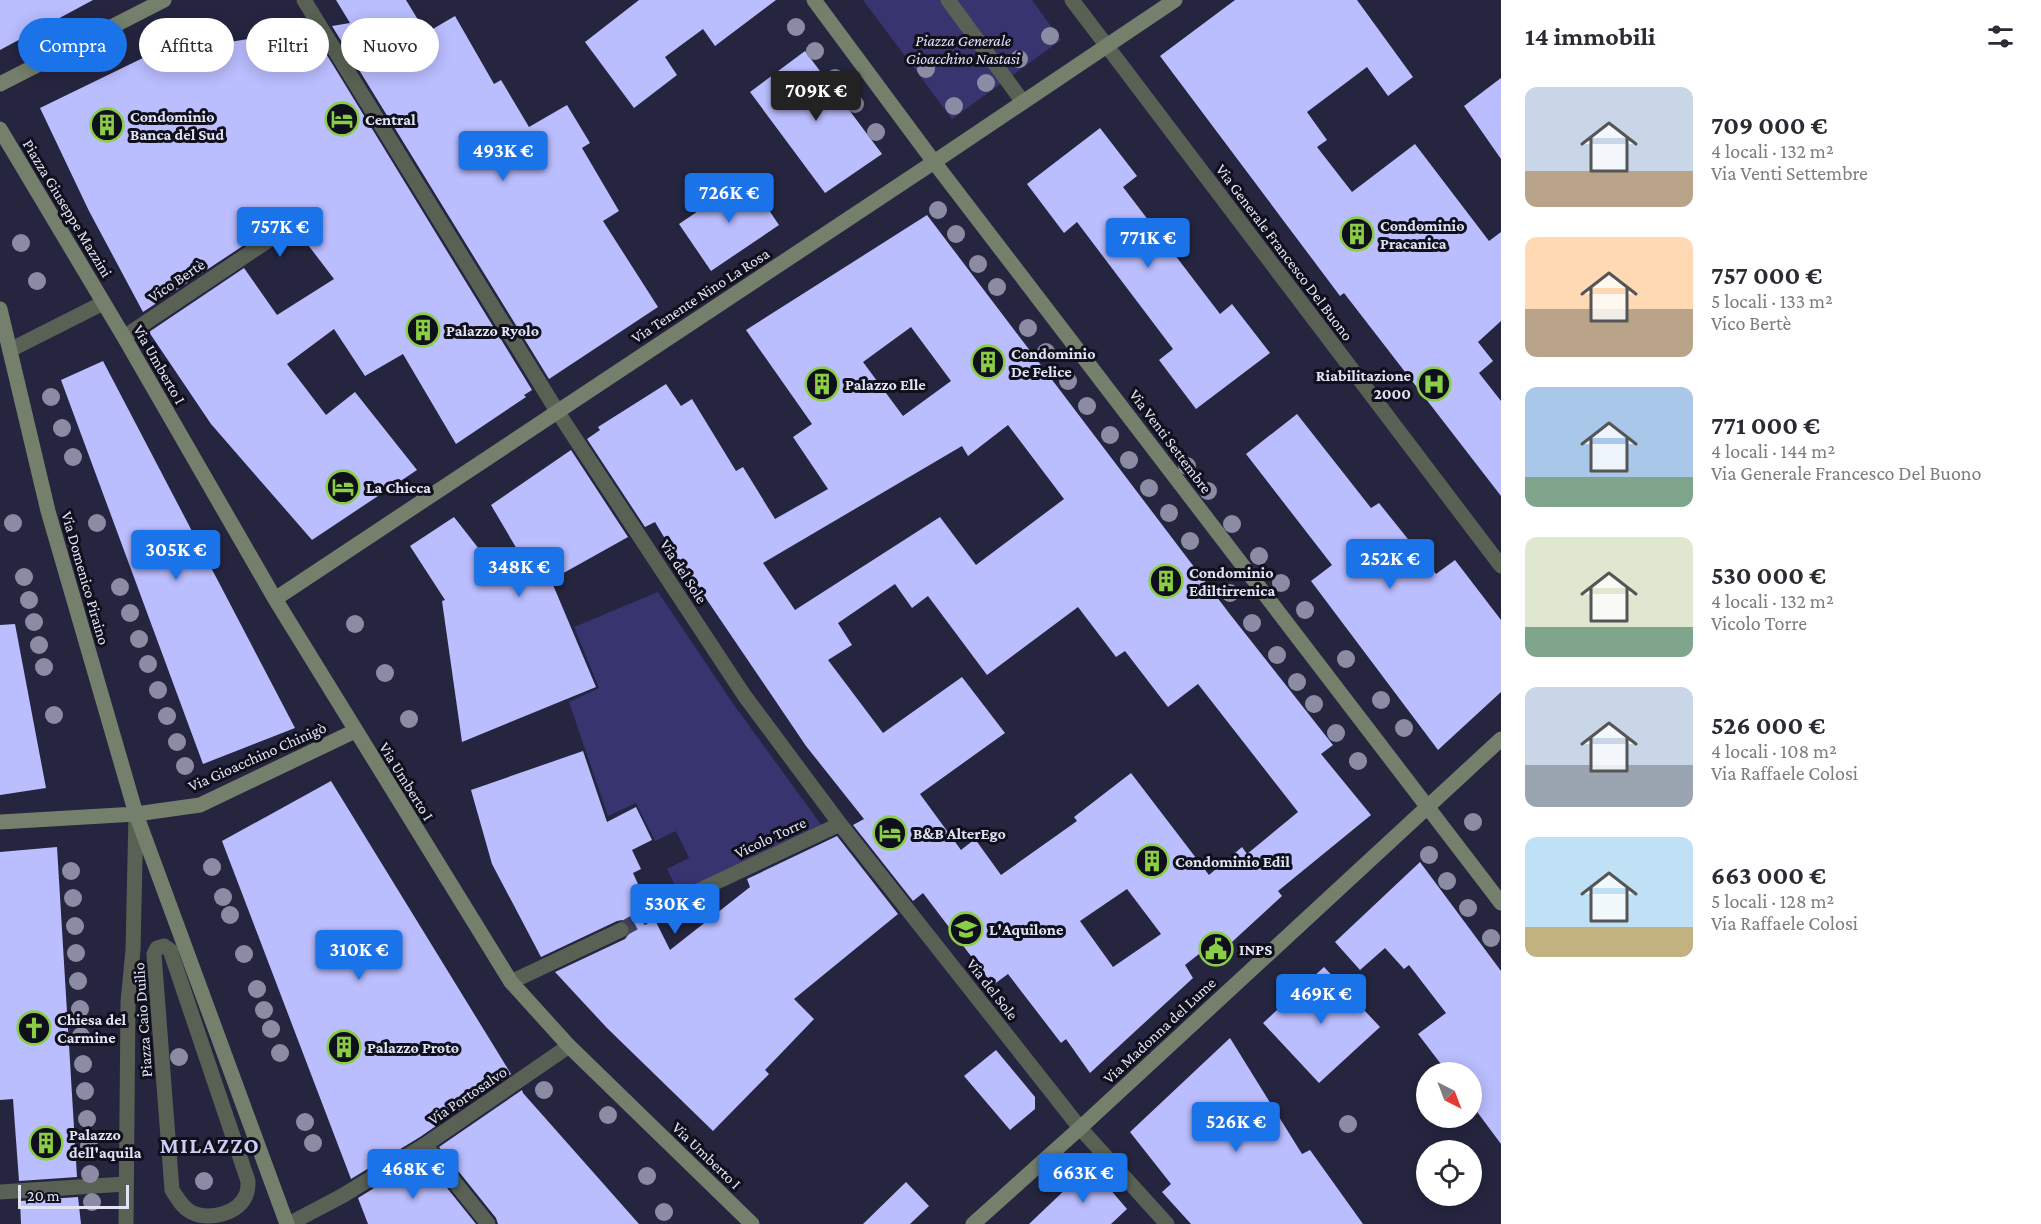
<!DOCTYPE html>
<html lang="it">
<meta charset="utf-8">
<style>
:root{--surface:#fff;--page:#f2f2f3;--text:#2b2b33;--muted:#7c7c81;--accent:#1a73e8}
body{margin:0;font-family:"Crimson Pro",serif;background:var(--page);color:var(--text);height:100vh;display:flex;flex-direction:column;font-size:22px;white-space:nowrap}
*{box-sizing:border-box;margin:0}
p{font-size:20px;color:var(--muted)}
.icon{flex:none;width:33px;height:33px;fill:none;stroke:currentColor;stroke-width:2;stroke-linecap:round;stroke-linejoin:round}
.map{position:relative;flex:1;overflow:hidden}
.details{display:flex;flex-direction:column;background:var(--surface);width:540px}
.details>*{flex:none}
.top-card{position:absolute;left:18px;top:18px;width:570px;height:54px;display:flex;gap:12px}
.needle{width:39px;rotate:138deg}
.controls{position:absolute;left:1416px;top:1062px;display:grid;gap:12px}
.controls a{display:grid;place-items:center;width:66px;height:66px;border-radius:50%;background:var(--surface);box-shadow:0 3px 15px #0003;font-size:30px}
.scale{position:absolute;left:18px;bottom:15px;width:111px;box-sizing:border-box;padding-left:6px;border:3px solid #e2e4f6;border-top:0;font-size:16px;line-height:21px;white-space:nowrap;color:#e2e4f6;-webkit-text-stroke:4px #0f101c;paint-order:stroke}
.price{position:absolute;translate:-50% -51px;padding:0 14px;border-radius:6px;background:var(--accent);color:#fff;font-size:20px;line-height:39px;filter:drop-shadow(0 2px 3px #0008)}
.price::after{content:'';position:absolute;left:50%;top:36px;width:18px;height:14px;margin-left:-9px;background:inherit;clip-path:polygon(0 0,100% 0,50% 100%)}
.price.current{background:#222;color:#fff}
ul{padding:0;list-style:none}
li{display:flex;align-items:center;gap:18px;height:150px;padding:0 24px}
li span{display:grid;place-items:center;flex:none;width:168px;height:120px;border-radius:12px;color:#555}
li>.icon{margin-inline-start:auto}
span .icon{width:72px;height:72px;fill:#fffc;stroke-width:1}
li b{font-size:26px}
h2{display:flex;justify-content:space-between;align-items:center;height:72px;padding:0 24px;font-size:26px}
.pill{padding:0 21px;border-radius:27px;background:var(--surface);box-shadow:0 3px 15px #0003;font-size:21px;line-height:54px}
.pill.current{background:var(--accent);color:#fff}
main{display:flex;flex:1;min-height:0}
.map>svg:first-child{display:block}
</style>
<main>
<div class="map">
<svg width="1501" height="1224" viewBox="0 0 1501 1224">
<rect width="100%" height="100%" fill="#252540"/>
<path fill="#37346f" d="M863,0H1032L1061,40L952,119Z
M658,592L734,705L822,826L679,894L667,869L689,858L676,831L655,841L636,803L608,816L569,702L599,688L574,627Z"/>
<path fill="#babdfe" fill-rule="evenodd" d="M0,0H93L0,50Z
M336,0H406L426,33L455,16L494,84L501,80L529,127L567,105L590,143L582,148L619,211L603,221L658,307L549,379L332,26L350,23Z
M639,0H776L715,46L703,29L665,57L677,75L634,108L585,42Z
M1235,0H1357L1413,77L1388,96L1367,67L1307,112L1327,140L1317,147L1352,192L1415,144L1489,241L1501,232V321L1478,342L1493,361L1479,373L1501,401V496L1344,293L1340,296L1160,56Z
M311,29L532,390L524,395L526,397L456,444L403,354L365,376L334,329L287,364L326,415L355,392L417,470L312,540L211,424L149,332L244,268L277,315L334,279L289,220L282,225L273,226L143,312L89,211L40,108L149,55Z
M805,51L882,154L825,193L750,92Z
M1501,78V159L1464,106Z
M1100,128L1137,176L1123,187L1220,314L1232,304L1270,353L1196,409L1159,360L1173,349L1077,222L1064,233L1027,184Z
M747,178L779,225L711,271L679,224Z
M927,215L1229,613L1333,745L1321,754L1371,815L1278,891L1282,896L1208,964L1199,954L1185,965L1193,978L1090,1073L1066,1039L1061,1043L1008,974L993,985L923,893L913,901L853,825L864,819L806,746L705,597L701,599L655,522L645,527L587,439L600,430L598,427L666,384L681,406L692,399L736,471L743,467L775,519L828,489L793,437L812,424L746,330ZM911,327L951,381L903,416L863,362ZM1008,425L1064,499L976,565L940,517L795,610L763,563L962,446L968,456ZM895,584L912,608L928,596L987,675L1078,607L1116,657L1125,651L1168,707L1198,684L1298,812L1247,854L1242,847L1209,875L1131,773L1074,817L1077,821L1001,875L975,839L961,850L920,794L1005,733L962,677L883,733L828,660L852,645L838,623ZM1127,889L1161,934L1113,967L1080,921Z
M103,361L295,728L203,764L61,380Z
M1297,414L1371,508L1379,503L1436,574L1455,560L1501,620V692L1438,750L1311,581L1332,565L1246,454Z
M571,450L628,537L551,580L596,687L462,742L442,601L445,600L410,546L454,517L497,572L521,556L491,505Z
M15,624L46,788L0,795V625Z
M583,751L607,822L636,807L652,840L632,850L641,869L633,873L647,904L641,912L642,918L650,923L656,922L670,950L750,887L747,879L837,836L898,914L794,999L814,1019L765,1070L769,1074L713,1131L607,1028L555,972L625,939L631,931L629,925L622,920L617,921L541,957L492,864L471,790Z
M331,781L511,1074L420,1137L351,1179L222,841Z
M57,847L77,1177L19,1181L13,1099L0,1100V852Z
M1420,862L1501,971V1144L1472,1105V1072H1447L1418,1034L1446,1013L1409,965L1404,969L1385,948L1360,970L1335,942Z
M1324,967L1380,1027L1319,1083L1263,1023Z
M1230,1038L1302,1154L1310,1150L1363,1224H1191L1162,1192L1171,1184L1130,1132Z
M996,1050L1035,1097V1109L1010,1130L964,1076Z
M522,1090L523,1093L639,1224H498L496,1218L439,1147Z
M423,1158L476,1224H368L358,1198Z
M1090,1166L1127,1209L1111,1224H1029Z
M906,1182L929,1206L910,1224H863Z
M78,1197L81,1224H21L20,1201Z"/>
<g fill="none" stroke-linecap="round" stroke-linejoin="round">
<path stroke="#41425b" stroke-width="15" stroke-dasharray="15 8" stroke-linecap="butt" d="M621,930L651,913"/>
<path stroke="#596154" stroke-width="15" d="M304,0L557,411L744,695L840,824L1080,1128L1167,1224
M948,0L1023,102
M1072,0L1501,566
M124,337L278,234
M10,350L103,303
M651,913L840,824
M164,946L170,950L248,1181C248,1185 248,1191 246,1195C238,1214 209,1221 191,1212C182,1207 178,1199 172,1190L154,954L157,948Z
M511,982L621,930
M425,1145L488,1224
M0,1192L126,1184
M126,1224L128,1002L133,950L136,814
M289,1224L342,1196L425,1145L569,1046"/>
<path stroke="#75806c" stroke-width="15" d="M814,0L934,162L1501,903
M0,84L164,0
M0,129L124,337L275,599L511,982L569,1046L752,1224
M0,309L48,511L136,814L287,1224
M275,599L934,162L1175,0
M0,822L136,814L200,805L355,731
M973,1224L1080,1128L1501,739"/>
</g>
<g fill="#8b8ca4">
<circle cx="796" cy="27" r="9"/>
<circle cx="1050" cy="36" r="9"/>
<circle cx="815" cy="51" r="9"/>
<circle cx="1019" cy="59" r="9"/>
<circle cx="926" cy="69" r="9"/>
<circle cx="835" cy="78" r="9"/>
<circle cx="986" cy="83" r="9"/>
<circle cx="855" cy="104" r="9"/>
<circle cx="954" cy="106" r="9"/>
<circle cx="876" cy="132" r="9"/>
<circle cx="938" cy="210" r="9"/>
<circle cx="956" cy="234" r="9"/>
<circle cx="21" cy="243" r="9"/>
<circle cx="978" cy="264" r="9"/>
<circle cx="37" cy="281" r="9"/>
<circle cx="997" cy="287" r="9"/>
<circle cx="1028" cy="328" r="9"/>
<circle cx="1046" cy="352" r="9"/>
<circle cx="1068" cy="381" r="9"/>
<circle cx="51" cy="397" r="9"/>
<circle cx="1087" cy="406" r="9"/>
<circle cx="62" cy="428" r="9"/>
<circle cx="1110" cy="435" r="9"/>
<circle cx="73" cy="457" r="9"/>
<circle cx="1129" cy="460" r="9"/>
<circle cx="1187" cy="466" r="9"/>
<circle cx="1149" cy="488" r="9"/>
<circle cx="1208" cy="491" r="9"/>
<circle cx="1169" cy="513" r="9"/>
<circle cx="13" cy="523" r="9"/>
<circle cx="97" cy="523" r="9"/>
<circle cx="1232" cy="524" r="9"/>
<circle cx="1190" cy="541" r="9"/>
<circle cx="1259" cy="556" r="9"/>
<circle cx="24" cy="577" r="9"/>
<circle cx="1281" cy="583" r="9"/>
<circle cx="120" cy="587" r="9"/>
<circle cx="1230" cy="593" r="9"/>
<circle cx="29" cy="600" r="9"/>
<circle cx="1305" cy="610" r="9"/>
<circle cx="130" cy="613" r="9"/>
<circle cx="34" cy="622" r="9"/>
<circle cx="1252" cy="623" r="9"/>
<circle cx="355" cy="624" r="9"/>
<circle cx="139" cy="639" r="9"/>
<circle cx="39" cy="645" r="9"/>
<circle cx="1277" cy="655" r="9"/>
<circle cx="1346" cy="659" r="9"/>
<circle cx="148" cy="664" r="9"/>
<circle cx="44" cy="667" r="9"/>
<circle cx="385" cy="673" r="9"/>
<circle cx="1297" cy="682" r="9"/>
<circle cx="158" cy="690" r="9"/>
<circle cx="1381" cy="700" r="9"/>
<circle cx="1314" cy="704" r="9"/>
<circle cx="54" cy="715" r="9"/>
<circle cx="167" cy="716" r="9"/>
<circle cx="409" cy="719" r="9"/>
<circle cx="1404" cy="728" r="9"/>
<circle cx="1336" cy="733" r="9"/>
<circle cx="177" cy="742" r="9"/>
<circle cx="1358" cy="761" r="9"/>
<circle cx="185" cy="766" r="9"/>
<circle cx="1473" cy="822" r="9"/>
<circle cx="1429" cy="855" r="9"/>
<circle cx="212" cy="867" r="9"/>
<circle cx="71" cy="871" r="9"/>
<circle cx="1447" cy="881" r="9"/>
<circle cx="223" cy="897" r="9"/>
<circle cx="73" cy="898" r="9"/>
<circle cx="1468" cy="908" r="9"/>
<circle cx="230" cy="915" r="9"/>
<circle cx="75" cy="926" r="9"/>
<circle cx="1491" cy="938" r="9"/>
<circle cx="76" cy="953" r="9"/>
<circle cx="244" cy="954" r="9"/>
<circle cx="78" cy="981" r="9"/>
<circle cx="257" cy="989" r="9"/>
<circle cx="80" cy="1009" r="9"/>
<circle cx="264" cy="1010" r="9"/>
<circle cx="271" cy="1029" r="9"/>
<circle cx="81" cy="1036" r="9"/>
<circle cx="280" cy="1053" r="9"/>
<circle cx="179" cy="1057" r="9"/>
<circle cx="83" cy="1064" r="9"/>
<circle cx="544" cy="1090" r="9"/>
<circle cx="85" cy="1091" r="9"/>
<circle cx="608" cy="1115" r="9"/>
<circle cx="87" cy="1119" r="9"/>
<circle cx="305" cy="1122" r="9"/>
<circle cx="1348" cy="1124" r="9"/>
<circle cx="313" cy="1143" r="9"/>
<circle cx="89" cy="1146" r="9"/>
<circle cx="90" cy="1174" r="9"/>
<circle cx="647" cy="1176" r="9"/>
<circle cx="204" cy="1181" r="9"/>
<circle cx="92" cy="1202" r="9"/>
<circle cx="664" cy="1212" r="9"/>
</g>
<defs>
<g id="hotel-ring" transform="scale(1.725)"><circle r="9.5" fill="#0f101c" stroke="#8bce46" stroke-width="1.5"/><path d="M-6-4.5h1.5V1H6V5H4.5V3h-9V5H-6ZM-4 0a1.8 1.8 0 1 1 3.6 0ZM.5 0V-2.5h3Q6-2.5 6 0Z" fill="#8bce46"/></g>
<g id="building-ring" transform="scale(1.725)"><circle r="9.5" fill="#0f101c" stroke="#8bce46" stroke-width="1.5"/><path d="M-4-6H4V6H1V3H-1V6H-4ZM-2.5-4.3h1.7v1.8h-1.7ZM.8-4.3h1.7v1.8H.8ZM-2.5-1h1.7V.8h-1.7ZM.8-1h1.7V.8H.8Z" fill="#8bce46"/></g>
<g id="hospital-ring" transform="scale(1.725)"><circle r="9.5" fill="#0f101c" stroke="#8bce46" stroke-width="1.5"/><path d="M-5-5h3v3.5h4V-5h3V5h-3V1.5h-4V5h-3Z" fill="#8bce46"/></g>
<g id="school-ring" transform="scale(1.725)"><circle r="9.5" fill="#0f101c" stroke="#8bce46" stroke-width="1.5"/><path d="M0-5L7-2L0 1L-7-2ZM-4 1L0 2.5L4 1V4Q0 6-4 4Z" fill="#8bce46"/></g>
<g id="civic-ring" transform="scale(1.725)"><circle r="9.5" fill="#0f101c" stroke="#8bce46" stroke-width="1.5"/><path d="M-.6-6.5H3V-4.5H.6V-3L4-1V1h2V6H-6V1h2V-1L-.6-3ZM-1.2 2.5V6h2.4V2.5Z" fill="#8bce46"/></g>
<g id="church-ring" transform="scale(1.725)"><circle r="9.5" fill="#0f101c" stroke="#8bce46" stroke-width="1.5"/><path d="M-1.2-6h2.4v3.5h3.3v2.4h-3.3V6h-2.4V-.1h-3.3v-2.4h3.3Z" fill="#8bce46"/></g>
</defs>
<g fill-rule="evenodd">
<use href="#hotel-ring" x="342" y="119"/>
<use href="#building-ring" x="107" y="125"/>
<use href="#building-ring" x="1357" y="234"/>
<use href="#building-ring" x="423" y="330"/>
<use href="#building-ring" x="988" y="362"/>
<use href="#building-ring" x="822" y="384"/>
<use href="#hospital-ring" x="1434" y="384"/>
<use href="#hotel-ring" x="343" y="487"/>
<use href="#building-ring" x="1166" y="581"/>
<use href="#hotel-ring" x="890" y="833"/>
<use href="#building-ring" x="1152" y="861"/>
<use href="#school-ring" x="966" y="929"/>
<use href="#civic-ring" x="1216" y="949"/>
<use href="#church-ring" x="34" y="1028"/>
<use href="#building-ring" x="344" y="1047"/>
<use href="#building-ring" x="46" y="1143"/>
</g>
<g text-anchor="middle" stroke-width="6" stroke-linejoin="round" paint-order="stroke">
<g font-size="16" font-style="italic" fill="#dfe1f6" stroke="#0f101c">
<text x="963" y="46">Piazza Generale<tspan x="963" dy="18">Gioacchino Nastasi</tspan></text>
</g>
<g font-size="16" font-weight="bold" fill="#e2e4f6" stroke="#0f101c" text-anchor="start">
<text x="130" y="122">Condominio<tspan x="130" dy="18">Banca del Sud</tspan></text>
<text x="365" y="125">Central</text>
<text x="1380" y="231">Condominio<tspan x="1380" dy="18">Pracanica</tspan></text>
<text x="446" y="336">Palazzo Ryolo</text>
<text x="1011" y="359">Condominio<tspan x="1011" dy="18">De Felice</tspan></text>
<text x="1411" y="381" text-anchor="end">Riabilitazione<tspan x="1411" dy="18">2000</tspan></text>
<text x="845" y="390">Palazzo Elle</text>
<text x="366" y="493">La Chicca</text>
<text x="1189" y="578">Condominio<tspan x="1189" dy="18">Ediltirrenica</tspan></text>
<text x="913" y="839">B&amp;B AlterEgo</text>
<text x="1175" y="867">Condominio Edil</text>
<text x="989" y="935">L'Aquilone</text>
<text x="1239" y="955">INPS</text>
<text x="57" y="1025">Chiesa del<tspan x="57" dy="18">Carmine</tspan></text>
<text x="367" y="1053">Palazzo Proto</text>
<text x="69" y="1140">Palazzo<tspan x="69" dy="18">dell'aquila</tspan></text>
</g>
<g font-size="16" fill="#e2e4f6" stroke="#0f101c">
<text transform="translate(68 208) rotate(59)" y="6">Piazza Giuseppe Mazzini</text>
<text transform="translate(1285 252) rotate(53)" y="6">Via Generale Francesco Del Buono</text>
<text transform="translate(176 280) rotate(-34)" y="6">Vico Bertè</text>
<text transform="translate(700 295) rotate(-33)" y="6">Via Tenente Nino La Rosa</text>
<text transform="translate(160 364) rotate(60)" y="6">Via Umberto I</text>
<text transform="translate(1171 441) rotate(53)" y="6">Via Venti Settembre</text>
<text transform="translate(684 571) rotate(57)" y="6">Via del Sole</text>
<text transform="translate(86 578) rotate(74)" y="6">Via Domenico Piraino</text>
<text transform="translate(257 756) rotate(-24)" y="6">Via Gioacchino Chinigò</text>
<text transform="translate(407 781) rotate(58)" y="6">Via Umberto I</text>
<text transform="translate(770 837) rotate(-25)" y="6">Vicolo Torre</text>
<text transform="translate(993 989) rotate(52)" y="6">Via del Sole</text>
<text transform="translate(142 1020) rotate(-94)" y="6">Piazza Caio Duilio</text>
<text transform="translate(1159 1030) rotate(-43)" y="6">Via Madonna del Lume</text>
<text transform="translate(467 1095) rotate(-34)" y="6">Via Portosalvo</text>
<text transform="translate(707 1155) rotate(44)" y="6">Via Umberto I</text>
</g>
<g font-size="22" font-weight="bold" letter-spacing="1.5" fill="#cccff2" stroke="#0f101c">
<text x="210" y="1153">MILAZZO</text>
</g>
</g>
</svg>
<div class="controls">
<a><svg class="needle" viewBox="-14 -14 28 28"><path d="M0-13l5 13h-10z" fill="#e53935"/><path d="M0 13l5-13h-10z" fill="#7c7c81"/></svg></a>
<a><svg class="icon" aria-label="locate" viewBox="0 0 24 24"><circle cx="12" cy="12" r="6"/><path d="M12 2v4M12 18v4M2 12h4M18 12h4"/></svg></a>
</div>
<div class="scale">20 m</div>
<b class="price current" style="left:816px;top:122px">709K €</b>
<b class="price" style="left:503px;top:182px">493K €</b>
<b class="price" style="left:729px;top:224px">726K €</b>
<b class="price" style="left:280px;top:258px">757K €</b>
<b class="price" style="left:1148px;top:269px">771K €</b>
<b class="price" style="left:176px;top:581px">305K €</b>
<b class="price" style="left:1390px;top:590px">252K €</b>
<b class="price" style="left:519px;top:598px">348K €</b>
<b class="price" style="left:675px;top:935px">530K €</b>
<b class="price" style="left:359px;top:981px">310K €</b>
<b class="price" style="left:1321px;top:1025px">469K €</b>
<b class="price" style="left:1236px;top:1153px">526K €</b>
<b class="price" style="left:413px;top:1200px">468K €</b>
<b class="price" style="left:1083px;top:1204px">663K €</b>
<div class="top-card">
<a class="pill current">Compra</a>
<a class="pill">Affitta</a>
<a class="pill">Filtri</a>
<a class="pill">Nuovo</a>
</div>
</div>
<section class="details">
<h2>14 immobili<svg class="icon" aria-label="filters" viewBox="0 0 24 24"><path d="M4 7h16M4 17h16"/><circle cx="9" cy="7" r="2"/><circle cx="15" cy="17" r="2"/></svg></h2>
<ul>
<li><span style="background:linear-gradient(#c9d6e8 70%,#b9a48a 0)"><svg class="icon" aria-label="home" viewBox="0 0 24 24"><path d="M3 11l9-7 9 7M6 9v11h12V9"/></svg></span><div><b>709 000 €</b><p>4 locali · 132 m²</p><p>Via Venti Settembre</p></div></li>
<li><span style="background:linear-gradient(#ffd9b3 60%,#b9a48a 0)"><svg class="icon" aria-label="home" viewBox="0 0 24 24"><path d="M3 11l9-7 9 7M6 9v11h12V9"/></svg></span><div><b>757 000 €</b><p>5 locali · 133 m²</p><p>Vico Bertè</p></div></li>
<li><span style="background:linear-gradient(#a9c7e8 75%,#7fa58c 0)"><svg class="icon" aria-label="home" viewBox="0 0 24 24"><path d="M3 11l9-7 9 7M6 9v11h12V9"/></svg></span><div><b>771 000 €</b><p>4 locali · 144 m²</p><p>Via Generale Francesco Del Buono</p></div></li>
<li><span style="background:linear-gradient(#dfe7d0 75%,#7fa58c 0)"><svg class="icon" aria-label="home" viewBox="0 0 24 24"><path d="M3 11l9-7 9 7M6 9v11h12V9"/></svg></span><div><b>530 000 €</b><p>4 locali · 132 m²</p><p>Vicolo Torre</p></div></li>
<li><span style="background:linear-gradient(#c9d6e8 65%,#9aa5b1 0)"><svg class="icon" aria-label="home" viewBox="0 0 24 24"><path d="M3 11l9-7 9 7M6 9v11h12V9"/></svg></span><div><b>526 000 €</b><p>4 locali · 108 m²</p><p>Via Raffaele Colosi</p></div></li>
<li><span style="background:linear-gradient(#bfe0f5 75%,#c2b280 0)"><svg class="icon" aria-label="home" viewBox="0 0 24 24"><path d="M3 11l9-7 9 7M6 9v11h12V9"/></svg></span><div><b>663 000 €</b><p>5 locali · 128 m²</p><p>Via Raffaele Colosi</p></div></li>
</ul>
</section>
</main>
